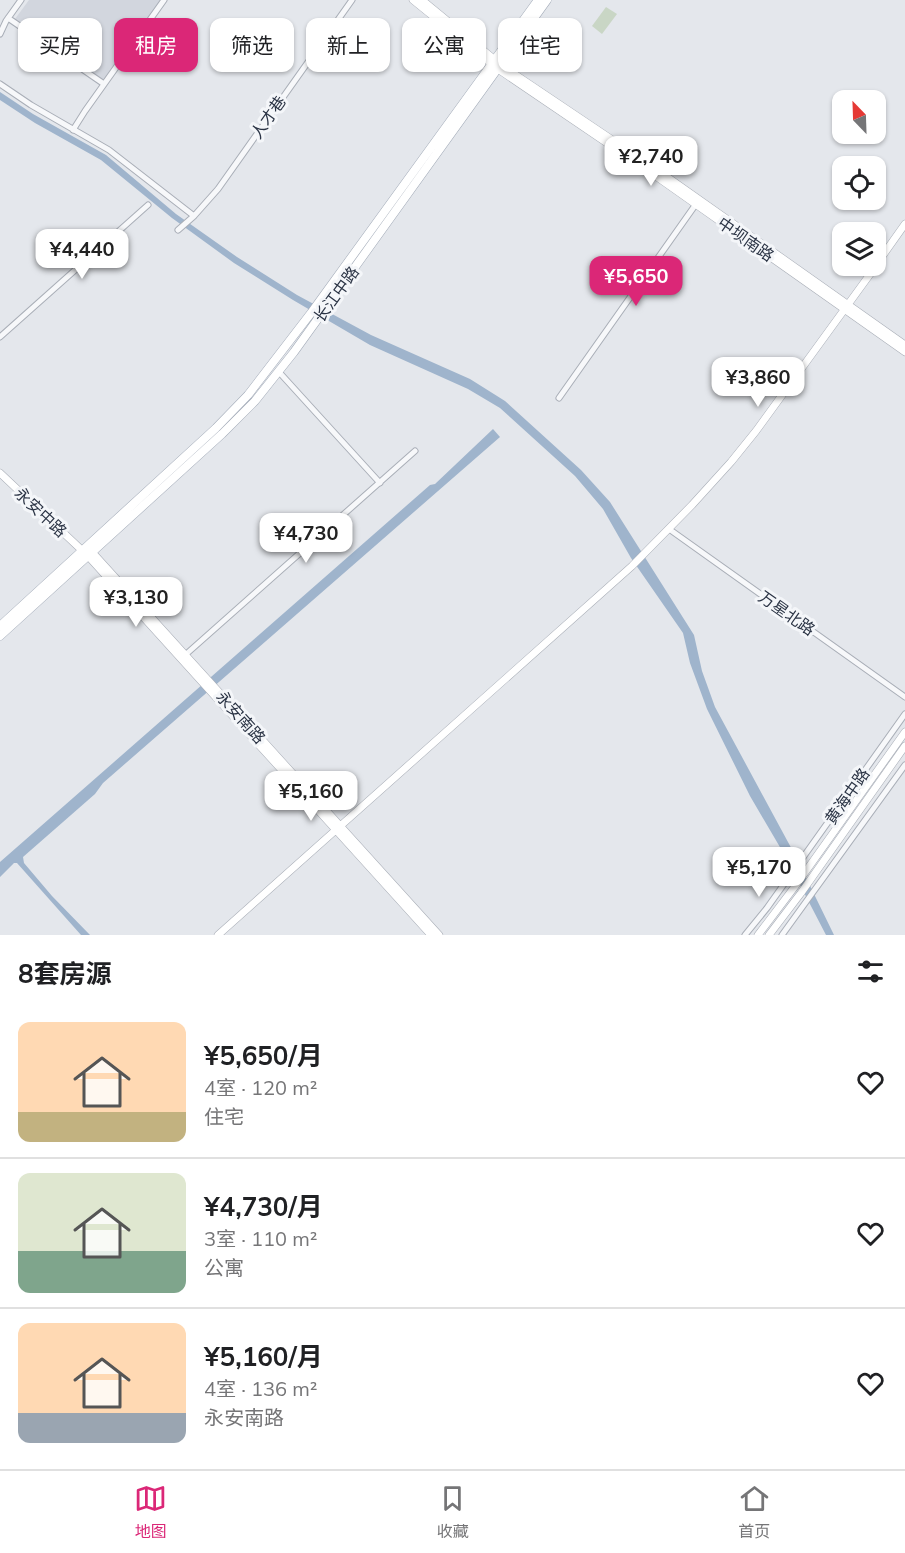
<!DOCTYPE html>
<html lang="zh">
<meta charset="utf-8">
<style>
:root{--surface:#fff;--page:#f2f2f2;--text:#202124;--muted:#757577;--line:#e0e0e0;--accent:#db2777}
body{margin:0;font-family:Mulish,"Noto Sans SC",sans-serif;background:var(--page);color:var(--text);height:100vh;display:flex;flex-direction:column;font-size:22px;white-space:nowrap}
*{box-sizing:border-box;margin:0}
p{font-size:20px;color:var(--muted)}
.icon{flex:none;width:33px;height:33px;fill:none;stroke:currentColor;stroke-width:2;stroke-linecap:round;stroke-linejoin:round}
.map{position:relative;height:935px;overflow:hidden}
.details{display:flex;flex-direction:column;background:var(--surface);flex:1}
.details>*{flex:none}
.banner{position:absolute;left:18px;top:18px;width:600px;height:54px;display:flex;gap:12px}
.needle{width:39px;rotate:337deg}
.fabs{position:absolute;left:832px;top:90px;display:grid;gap:12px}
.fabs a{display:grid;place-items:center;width:54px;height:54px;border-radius:12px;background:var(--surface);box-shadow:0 2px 4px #0004;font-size:30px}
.price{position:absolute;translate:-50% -51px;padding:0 14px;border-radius:12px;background:#fff;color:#222;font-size:20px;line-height:39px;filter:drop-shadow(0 2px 3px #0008)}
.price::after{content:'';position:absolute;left:50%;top:36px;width:18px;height:14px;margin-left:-9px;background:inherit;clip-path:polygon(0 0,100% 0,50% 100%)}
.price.on{background:var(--accent);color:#fff}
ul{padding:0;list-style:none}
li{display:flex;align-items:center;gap:18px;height:150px;padding:0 18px}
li+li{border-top:2px solid var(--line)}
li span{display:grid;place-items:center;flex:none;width:168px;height:120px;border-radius:12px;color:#555}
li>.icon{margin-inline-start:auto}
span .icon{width:72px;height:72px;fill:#fffc;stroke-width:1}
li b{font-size:26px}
h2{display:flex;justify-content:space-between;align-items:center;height:72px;padding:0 18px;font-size:26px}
.tag{padding:0 21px;border-radius:12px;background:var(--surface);box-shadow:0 2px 4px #0004;font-size:21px;line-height:54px}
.tag.on{background:var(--accent);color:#fff}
.dock{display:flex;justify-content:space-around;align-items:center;height:84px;border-top:2px solid var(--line);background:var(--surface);font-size:16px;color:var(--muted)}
.dock a{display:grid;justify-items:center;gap:3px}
.dock .on{color:var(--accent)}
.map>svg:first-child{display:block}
</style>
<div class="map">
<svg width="905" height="935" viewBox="0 0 905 935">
<rect width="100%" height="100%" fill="#e4e7ec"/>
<path fill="#d2d6de" d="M29,0H162L104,81L15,19Z"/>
<path fill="#c9d6c5" d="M606,7L617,14L602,34L592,26Z"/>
<path fill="#9fb4cc" d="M0,92L33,114L106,155L176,214L237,257L297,295L371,335L470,379L505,401L581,470L610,502L694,635L702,671L715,707L795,855L834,935H826L784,854L750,796L707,709L690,663L683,633L631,558L603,509L575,476L500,408L468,389L370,345L293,300L234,263L172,218L101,160L35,123L0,100Z
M493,429L500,437L103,783L95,794L23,857L24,863L52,896L90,935H81L17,863H14L0,877V862L430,485L435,484Z"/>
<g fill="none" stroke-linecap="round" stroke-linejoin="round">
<g stroke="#a9aeb7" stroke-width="7">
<path id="street" d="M8,18L104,84
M0,34L6,21L21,0
M0,84L31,105L109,150L194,216
M73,130L85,111L164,0
M178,230L194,216L218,189L352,0
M0,337L148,205
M279,372L380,483
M559,398L696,204
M669,529L905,697
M184,656L415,451
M745,935L767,908L905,714
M782,935L905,765"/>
</g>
<g stroke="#a9aeb7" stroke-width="8">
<path id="secondary" d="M413,0L498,69L660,179L905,352
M422,0L501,65L663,174L905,345
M876,265L905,224
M0,473L88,556L431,935
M92,552L439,935
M218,935L632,566L692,505L731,462L756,431L876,266
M758,935L796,885L905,732
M769,935L801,893L905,746"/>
</g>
<g stroke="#a3abb8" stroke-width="9">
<path id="primary" d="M0,626L216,428L248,395L311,313L538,0
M0,636L222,434L255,401L294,352L547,0"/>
</g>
<use href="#street" stroke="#f7f8fa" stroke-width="5"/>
<use href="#secondary" stroke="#fff" stroke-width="7"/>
<use href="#primary" stroke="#fff" stroke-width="8"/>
</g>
<g text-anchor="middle" stroke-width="6" stroke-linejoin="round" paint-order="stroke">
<g font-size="16" fill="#2b3445" stroke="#f4f6f9">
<text transform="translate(268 117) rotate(-55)" y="6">人才巷</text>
<text transform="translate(746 239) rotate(35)" y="6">中坝南路</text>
<text transform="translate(336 294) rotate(-54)" y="6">长江中路</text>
<text transform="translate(41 512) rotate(43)" y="6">永安中路</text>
<text transform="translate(787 613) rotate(35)" y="6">万星北路</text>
<text transform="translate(241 717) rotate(48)" y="6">永安南路</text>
<text transform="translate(847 796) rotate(-55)" y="6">黄海中路</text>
</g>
</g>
</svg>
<div class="fabs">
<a><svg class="needle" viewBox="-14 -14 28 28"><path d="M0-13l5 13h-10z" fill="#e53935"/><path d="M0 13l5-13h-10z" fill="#757577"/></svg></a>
<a><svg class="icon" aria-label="locate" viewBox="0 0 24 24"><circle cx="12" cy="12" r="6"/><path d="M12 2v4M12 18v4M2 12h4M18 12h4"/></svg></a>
<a><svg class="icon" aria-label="layers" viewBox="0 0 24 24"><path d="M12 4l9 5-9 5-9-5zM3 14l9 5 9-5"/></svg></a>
</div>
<b class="price" style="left:651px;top:187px">¥2,740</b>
<b class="price" style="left:82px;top:280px">¥4,440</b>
<b class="price on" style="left:636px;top:307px">¥5,650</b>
<b class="price" style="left:758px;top:408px">¥3,860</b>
<b class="price" style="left:306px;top:564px">¥4,730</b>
<b class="price" style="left:136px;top:628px">¥3,130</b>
<b class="price" style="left:311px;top:822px">¥5,160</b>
<b class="price" style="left:759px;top:898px">¥5,170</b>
<div class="banner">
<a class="tag">买房</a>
<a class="tag on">租房</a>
<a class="tag">筛选</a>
<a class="tag">新上</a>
<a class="tag">公寓</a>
<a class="tag">住宅</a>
</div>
</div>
<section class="details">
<h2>8套房源<svg class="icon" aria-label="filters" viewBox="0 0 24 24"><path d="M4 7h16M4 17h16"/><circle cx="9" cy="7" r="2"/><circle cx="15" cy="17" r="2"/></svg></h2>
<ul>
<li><span style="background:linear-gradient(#ffd9b3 75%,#c2b280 0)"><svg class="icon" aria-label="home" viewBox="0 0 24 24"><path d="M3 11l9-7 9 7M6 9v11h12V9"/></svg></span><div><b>¥5,650/月</b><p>4室 · 120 m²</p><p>住宅</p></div><svg class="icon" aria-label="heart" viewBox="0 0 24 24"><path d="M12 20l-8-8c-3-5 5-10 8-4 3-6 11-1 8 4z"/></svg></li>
<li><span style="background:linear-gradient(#dfe7d0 65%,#7fa58c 0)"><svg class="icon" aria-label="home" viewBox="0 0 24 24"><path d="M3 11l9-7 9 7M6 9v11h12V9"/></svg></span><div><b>¥4,730/月</b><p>3室 · 110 m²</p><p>公寓</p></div><svg class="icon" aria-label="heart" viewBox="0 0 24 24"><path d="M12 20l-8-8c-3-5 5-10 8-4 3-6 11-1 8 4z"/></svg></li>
<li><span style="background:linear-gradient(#ffd9b3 75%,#9aa5b1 0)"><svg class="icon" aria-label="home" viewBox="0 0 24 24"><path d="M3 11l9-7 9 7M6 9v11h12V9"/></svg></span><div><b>¥5,160/月</b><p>4室 · 136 m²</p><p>永安南路</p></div><svg class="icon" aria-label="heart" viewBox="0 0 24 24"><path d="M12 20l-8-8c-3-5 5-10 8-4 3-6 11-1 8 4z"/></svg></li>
</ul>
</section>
<nav class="dock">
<a class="on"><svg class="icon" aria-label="map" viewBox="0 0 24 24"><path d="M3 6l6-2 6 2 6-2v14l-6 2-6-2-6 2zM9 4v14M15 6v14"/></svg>地图</a>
<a><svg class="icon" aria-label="saved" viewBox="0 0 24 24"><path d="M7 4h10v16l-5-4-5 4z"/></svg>收藏</a>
<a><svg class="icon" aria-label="home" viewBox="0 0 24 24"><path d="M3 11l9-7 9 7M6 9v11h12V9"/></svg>首页</a>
</nav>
